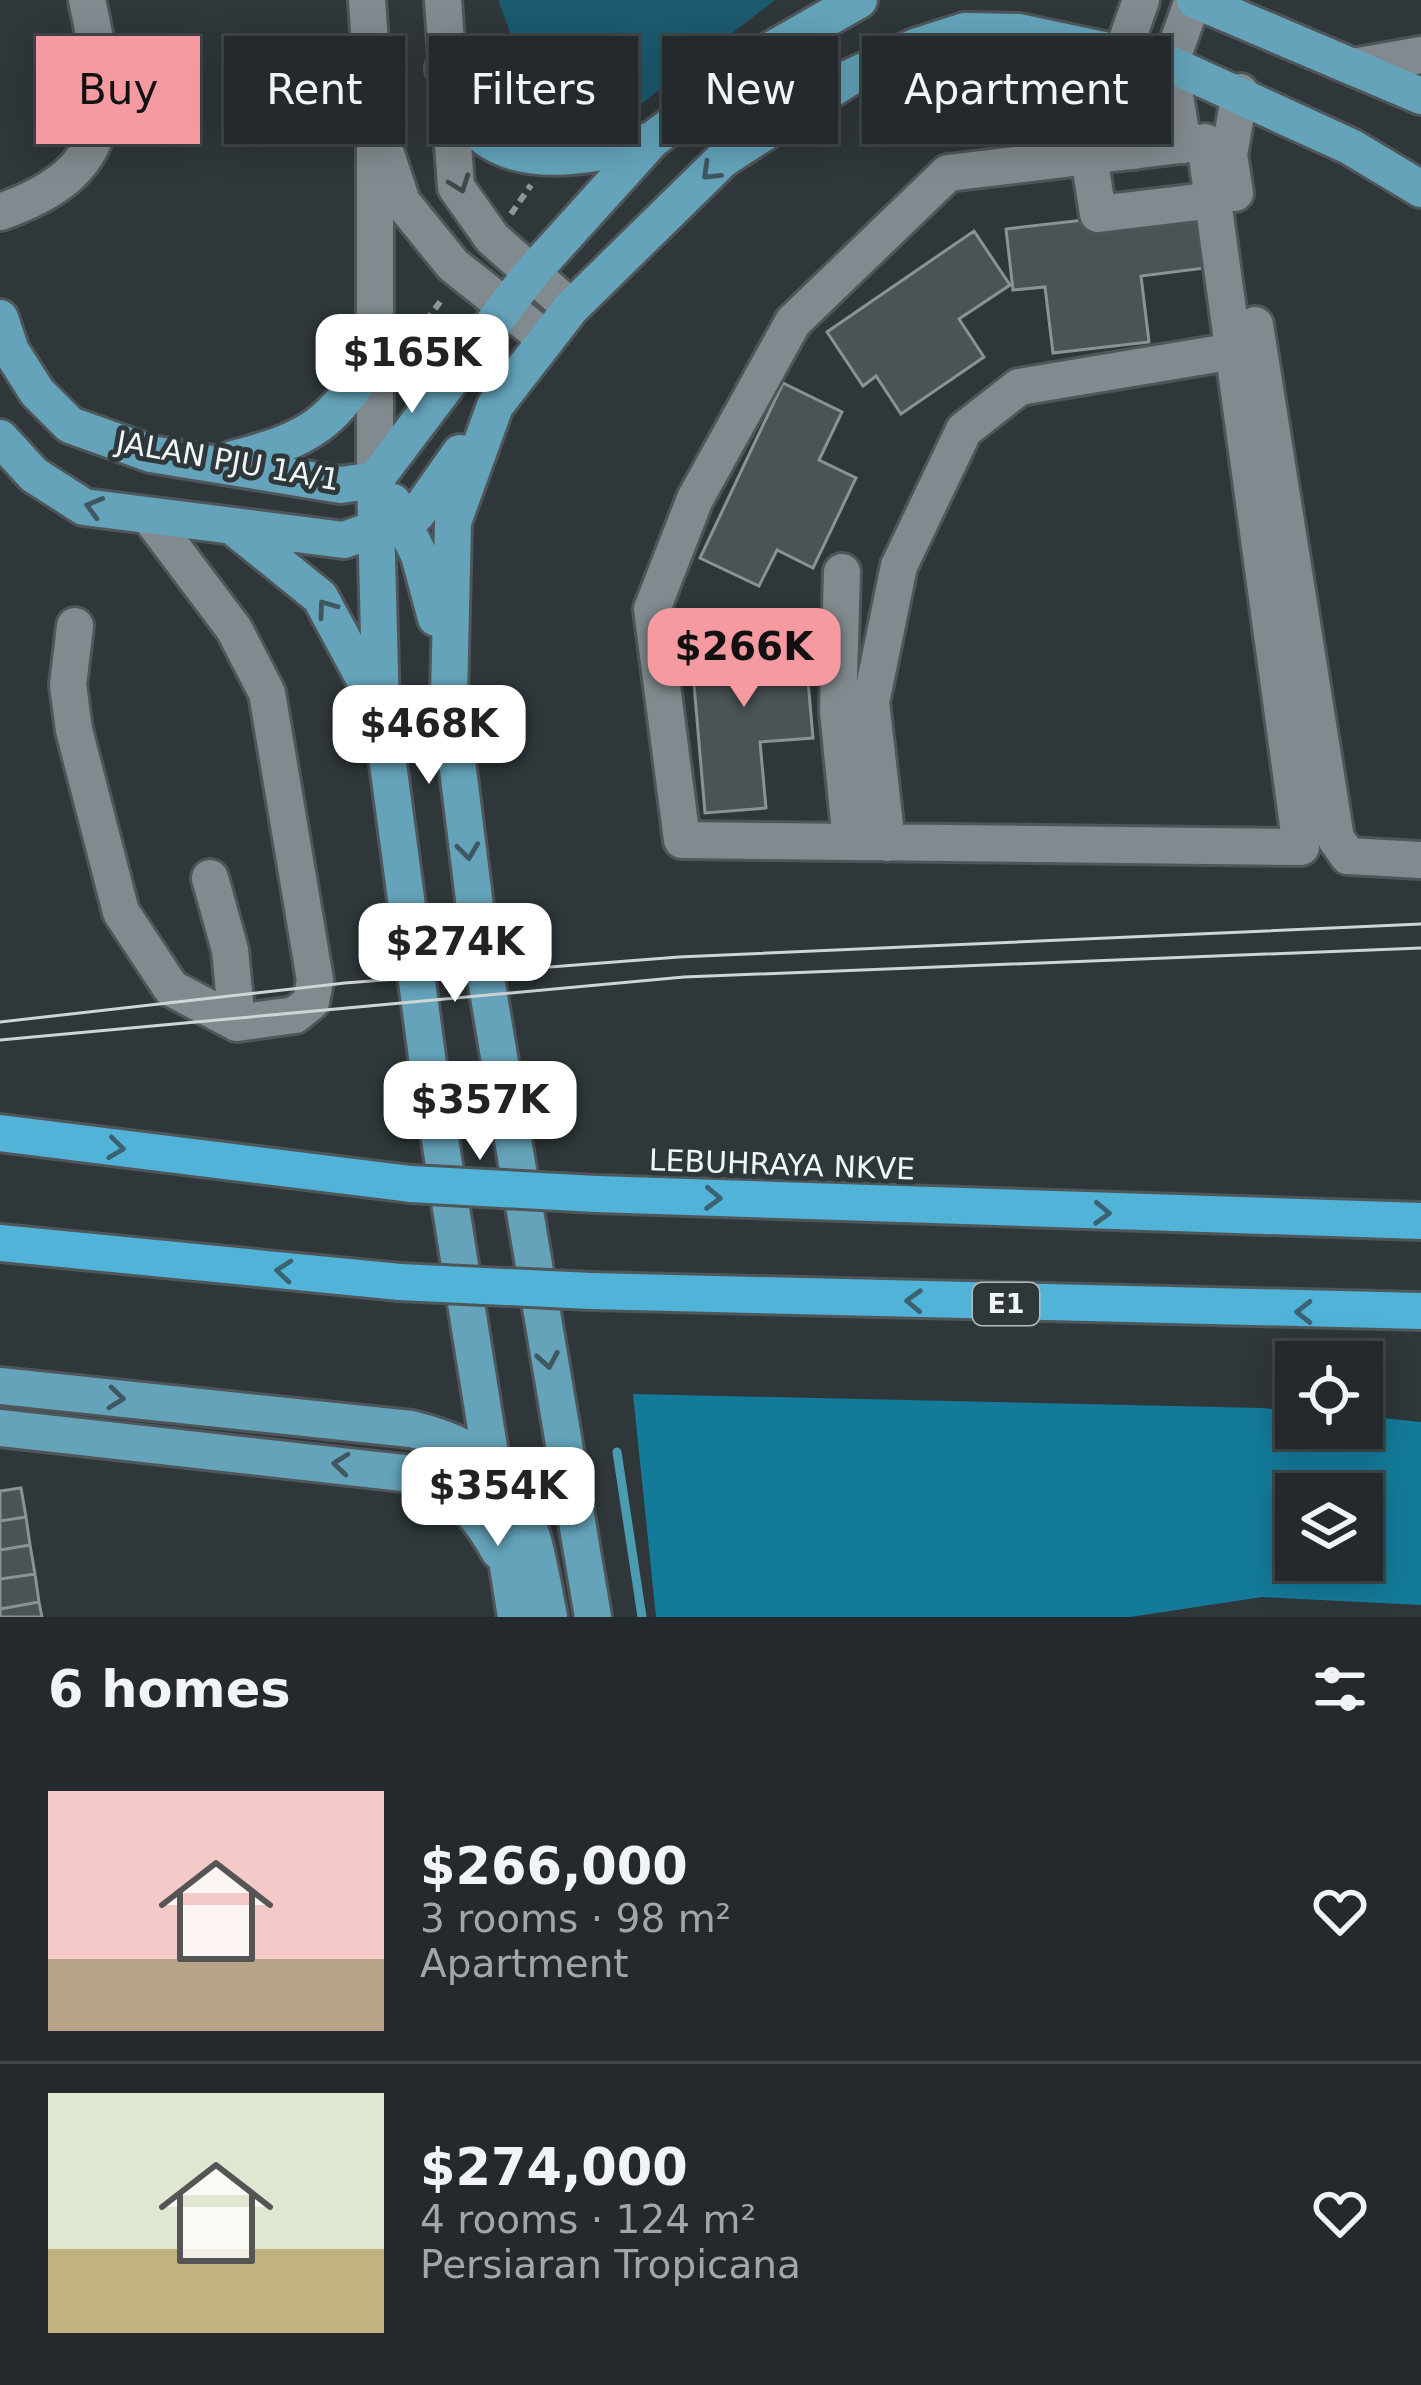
<!DOCTYPE html>
<meta charset="utf-8">
<style>
:root{--surface:#23292c;--page:#2f3538;--text:#f1f3f6;--muted:#a3a6a9;--line:#404548;--accent:#f49aa0}
body{margin:0;font-family:"DejaVu Sans",sans-serif;background:var(--page);color:var(--text);height:100vh;display:flex;flex-direction:column;font-size:45px;white-space:nowrap}
*{box-sizing:border-box;margin:0}
p{font-size:39px;color:var(--muted)}
.icon{flex:none;width:66px;height:66px;fill:none;stroke:currentColor;stroke-width:2;stroke-linecap:round;stroke-linejoin:round}
.map{position:relative;height:1617px;overflow:hidden}
.sheet{display:flex;flex-direction:column;background:var(--surface);flex:1}
.sheet>*{flex:none}
.top-card{position:absolute;left:36px;top:36px;width:1350px;height:108px;display:flex;gap:24px}
.buttons{position:absolute;left:1275px;top:1341px;display:grid;gap:24px}
.buttons a{display:grid;place-items:center;width:108px;height:108px;border-radius:0px;background:var(--surface);box-shadow:0 6px 30px #0003,0 0 0 3px var(--line);font-size:60px}
.price{position:absolute;translate:-50% -102px;padding:0 27px;border-radius:24px;background:#fff;color:#222;font-size:39px;line-height:78px;filter:drop-shadow(0 3px 6px #0008)}
.price::after{content:'';position:absolute;left:50%;top:72px;width:36px;height:27px;margin-left:-18px;background:inherit;clip-path:polygon(0 0,100% 0,50% 100%)}
.price.active{background:var(--accent);color:#111}
ul{padding:0;list-style:none}
li{display:flex;align-items:center;gap:36px;height:300px;padding:0 48px}
li+li{border-top:3px solid var(--line)}
li span{display:grid;place-items:center;flex:none;width:336px;height:240px;border-radius:0px;color:#555}
li>.icon{margin-inline-start:auto}
span .icon{width:144px;height:144px;fill:#fffc;stroke-width:1}
li b{font-size:51px}
h2{display:flex;justify-content:space-between;align-items:center;height:144px;padding:0 48px;font-size:51px}
.tag{padding:0 42px;border-radius:0px;background:var(--surface);box-shadow:0 6px 30px #0003,0 0 0 3px var(--line);font-size:42px;line-height:108px}
.tag.active{background:var(--accent);color:#111}
.map>svg:first-child{display:block}
</style>
<div class="map">
<svg width="1421" height="1617" viewBox="0 0 1421 1617">
<rect width="100%" height="100%" fill="#2f373a"/>
<path fill="#1c5a70" d="M498,0H775L597,138L507,112L510,32Z"/>
<path fill="#147a9a" fill-rule="evenodd" d="M633,1394L1262,1408L1296,1411V1428H1362V1416L1421,1422V1605L1262,1597L1130,1617H656ZM1296,1494H1362V1560H1296Z"/>
<g fill="none" stroke-linecap="round" stroke-linejoin="round">
<path stroke="#4b9bb1" stroke-width="9" d="M617,1452L642,1617"/>
</g>
<path fill="#4b5356" stroke="#899295" stroke-width="3" d="M1198,207L1205,268L1141,276L1149,342L1053,353L1045,287L1013,290L1006,229Z
M974,231L1010,285L959,319L984,357L901,414L876,376L863,386L827,332Z
M783,383L842,412L819,460L856,478L813,568L777,550L759,586L700,558Z
M750,620L752,651L805,646L813,738L760,742L766,808L705,813L689,625Z
M21,1488L26,1517L0,1521V1491Z
M26,1517L30,1545L0,1550V1521Z
M30,1545L35,1574L0,1579V1550Z
M35,1574L39,1602L0,1609V1579Z
M39,1602L42,1617H0V1609Z"/>
<g fill="none" stroke-linecap="round" stroke-linejoin="round">
<g stroke="#4f5659" stroke-width="42">
<path id="minor" d="M367,0L375,121V480
M443,0L456,187L492,238L571,308
M1353,67L1421,55
M1205,142L1301,847L682,840L652,609L695,499L793,322L948,173Z
M383,145L402,202L453,265L546,339
M1183,145L1170,64L1193,0
M1134,151L1122,54L1141,0
M1089,156L1098,214L1215,200
M1235,193L1229,155L1240,92
M0,212C120,170 110,106 87,0
M1255,325L1336,839L1348,856L1421,860
M842,572L838,711L851,842
M75,626L68,685L74,730L121,912L171,988L237,1023L295,1015L311,1002L315,980L267,693L234,629L152,520
M887,843L871,702L899,566L964,430L1019,387L1234,351
M210,878L230,950L237,1023"/>
</g>
<g stroke="#4f5659" stroke-width="42">
<path id="major" d="M1195,0L1421,96
M444,69C453,87 461,113 474,127C517,175 600,154 652,140
M0,318L11,351L37,392L70,425L151,454L341,485L375,480
M0,438L34,475L84,507L344,540L417,514L460,453
M233,459C312,439 334,423 376,352
M393,502L419,555L436,618
M237,530L320,597L374,697
M0,1386L411,1429C523,1456 530,1516 549,1617
M0,1428L421,1475C459,1493 479,1514 499,1551
M516,1617L428,1064L381,711L375,480L529,276L652,140L766,53L859,0
M593,1617L478,931L449,697L453,522L495,406L571,308L723,159L847,79L915,47L965,31L1019,32L1170,64L1351,147L1421,189"/>
</g>
<g stroke="#4f5659" stroke-width="42">
<path id="highway" d="M0,1133L411,1184
M596,1194L1421,1221
M0,1243L400,1282
M591,1291L1421,1311"/>
</g>
<path stroke="#8e9497" stroke-width="6" stroke-dasharray="9 6" stroke-linecap="butt" d="M511,214L531,185
M408,345L443,298"/>
<use href="#minor" stroke="#818a8e" stroke-width="36"/>
<use href="#major" stroke="#64a3ba" stroke-width="36"/>
<use href="#highway" stroke="#51b3d8" stroke-width="36"/>
<path stroke="#cfd5d7" stroke-width="3" d="M0,1022L345,983L679,957L1421,924
M0,1040L684,977L1421,948"/>
<g stroke="#4f5659" stroke-width="42" stroke-linecap="butt">
<path id="highway-bridge" d="M411,1184L596,1194
M400,1282L591,1291"/>
</g>
<use href="#highway-bridge" stroke="#51b3d8" stroke-width="36"/>
</g>
<defs><path id="oneway-chevron" d="M-2-3.5L2.5 0L-2 3.5" fill="none" stroke-width="1.6" stroke-linecap="round" stroke-linejoin="round" transform="scale(3)"/></defs>
<g stroke="#3f5760">
<use href="#oneway-chevron" transform="translate(710 172) rotate(136)"/>
<use href="#oneway-chevron" transform="translate(94 507) rotate(-164)"/>
<use href="#oneway-chevron" transform="translate(326 608) rotate(-126)"/>
<use href="#oneway-chevron" transform="translate(468 851) rotate(83)"/>
<use href="#oneway-chevron" transform="translate(548 1360) rotate(80)"/>
<use href="#oneway-chevron" transform="translate(116 1398) rotate(6)"/>
<use href="#oneway-chevron" transform="translate(341 1464) rotate(-174)"/>
</g>
<use stroke="#3f484b" href="#oneway-chevron" transform="translate(460 184) rotate(70)"/>
<g stroke="#3b6271">
<use href="#oneway-chevron" transform="translate(116 1148) rotate(7)"/>
<use href="#oneway-chevron" transform="translate(713 1198) rotate(2)"/>
<use href="#oneway-chevron" transform="translate(1102 1213) rotate(2)"/>
<use href="#oneway-chevron" transform="translate(284 1271) rotate(-175)"/>
<use href="#oneway-chevron" transform="translate(914 1301) rotate(-178)"/>
<use href="#oneway-chevron" transform="translate(1304 1312) rotate(180)"/>
</g>
<g text-anchor="middle" stroke-width="10" stroke-linejoin="round" paint-order="stroke">
<rect fill="#2f373a" stroke="#b6bcbe" stroke-width="3" x="973" y="1283" width="66" height="42" rx="9"/>
<g font-size="27" font-weight="bold" fill="#f0f5f7">
<text x="1006" y="1313">E1</text>
</g>
<g font-size="30" fill="#f0f5f7" stroke="#2f373a">
<text transform="translate(228 461) rotate(10)" y="10">JALAN PJU 1A/1</text>
<text transform="translate(782 1165) rotate(2)" y="10">LEBUHRAYA NKVE</text>
</g>
</g>
</svg>
<div class="buttons">
<a><svg class="icon" aria-label="locate" viewBox="0 0 24 24"><circle cx="12" cy="12" r="6"/><path d="M12 2v4M12 18v4M2 12h4M18 12h4"/></svg></a>
<a><svg class="icon" aria-label="layers" viewBox="0 0 24 24"><path d="M12 4l9 5-9 5-9-5zM3 14l9 5 9-5"/></svg></a>
</div>
<b class="price" style="left:412px;top:416px">$165K</b>
<b class="price active" style="left:744px;top:710px">$266K</b>
<b class="price" style="left:429px;top:787px">$468K</b>
<b class="price" style="left:455px;top:1005px">$274K</b>
<b class="price" style="left:480px;top:1163px">$357K</b>
<b class="price" style="left:498px;top:1549px">$354K</b>
<div class="top-card">
<a class="tag active">Buy</a>
<a class="tag">Rent</a>
<a class="tag">Filters</a>
<a class="tag">New</a>
<a class="tag">Apartment</a>
</div>
</div>
<section class="sheet">
<h2>6 homes<svg class="icon" aria-label="filters" viewBox="0 0 24 24"><path d="M4 7h16M4 17h16"/><circle cx="9" cy="7" r="2"/><circle cx="15" cy="17" r="2"/></svg></h2>
<ul>
<li><span style="background:linear-gradient(#f6c9c9 70%,#b9a48a 0)"><svg class="icon" aria-label="home" viewBox="0 0 24 24"><path d="M3 11l9-7 9 7M6 9v11h12V9"/></svg></span><div><b>$266,000</b><p>3 rooms · 98 m²</p><p>Apartment</p></div><svg class="icon" aria-label="heart" viewBox="0 0 24 24"><path d="M12 20l-8-8c-3-5 5-10 8-4 3-6 11-1 8 4z"/></svg></li>
<li><span style="background:linear-gradient(#dfe7d0 65%,#c2b280 0)"><svg class="icon" aria-label="home" viewBox="0 0 24 24"><path d="M3 11l9-7 9 7M6 9v11h12V9"/></svg></span><div><b>$274,000</b><p>4 rooms · 124 m²</p><p>Persiaran Tropicana</p></div><svg class="icon" aria-label="heart" viewBox="0 0 24 24"><path d="M12 20l-8-8c-3-5 5-10 8-4 3-6 11-1 8 4z"/></svg></li>
</ul>
</section>
